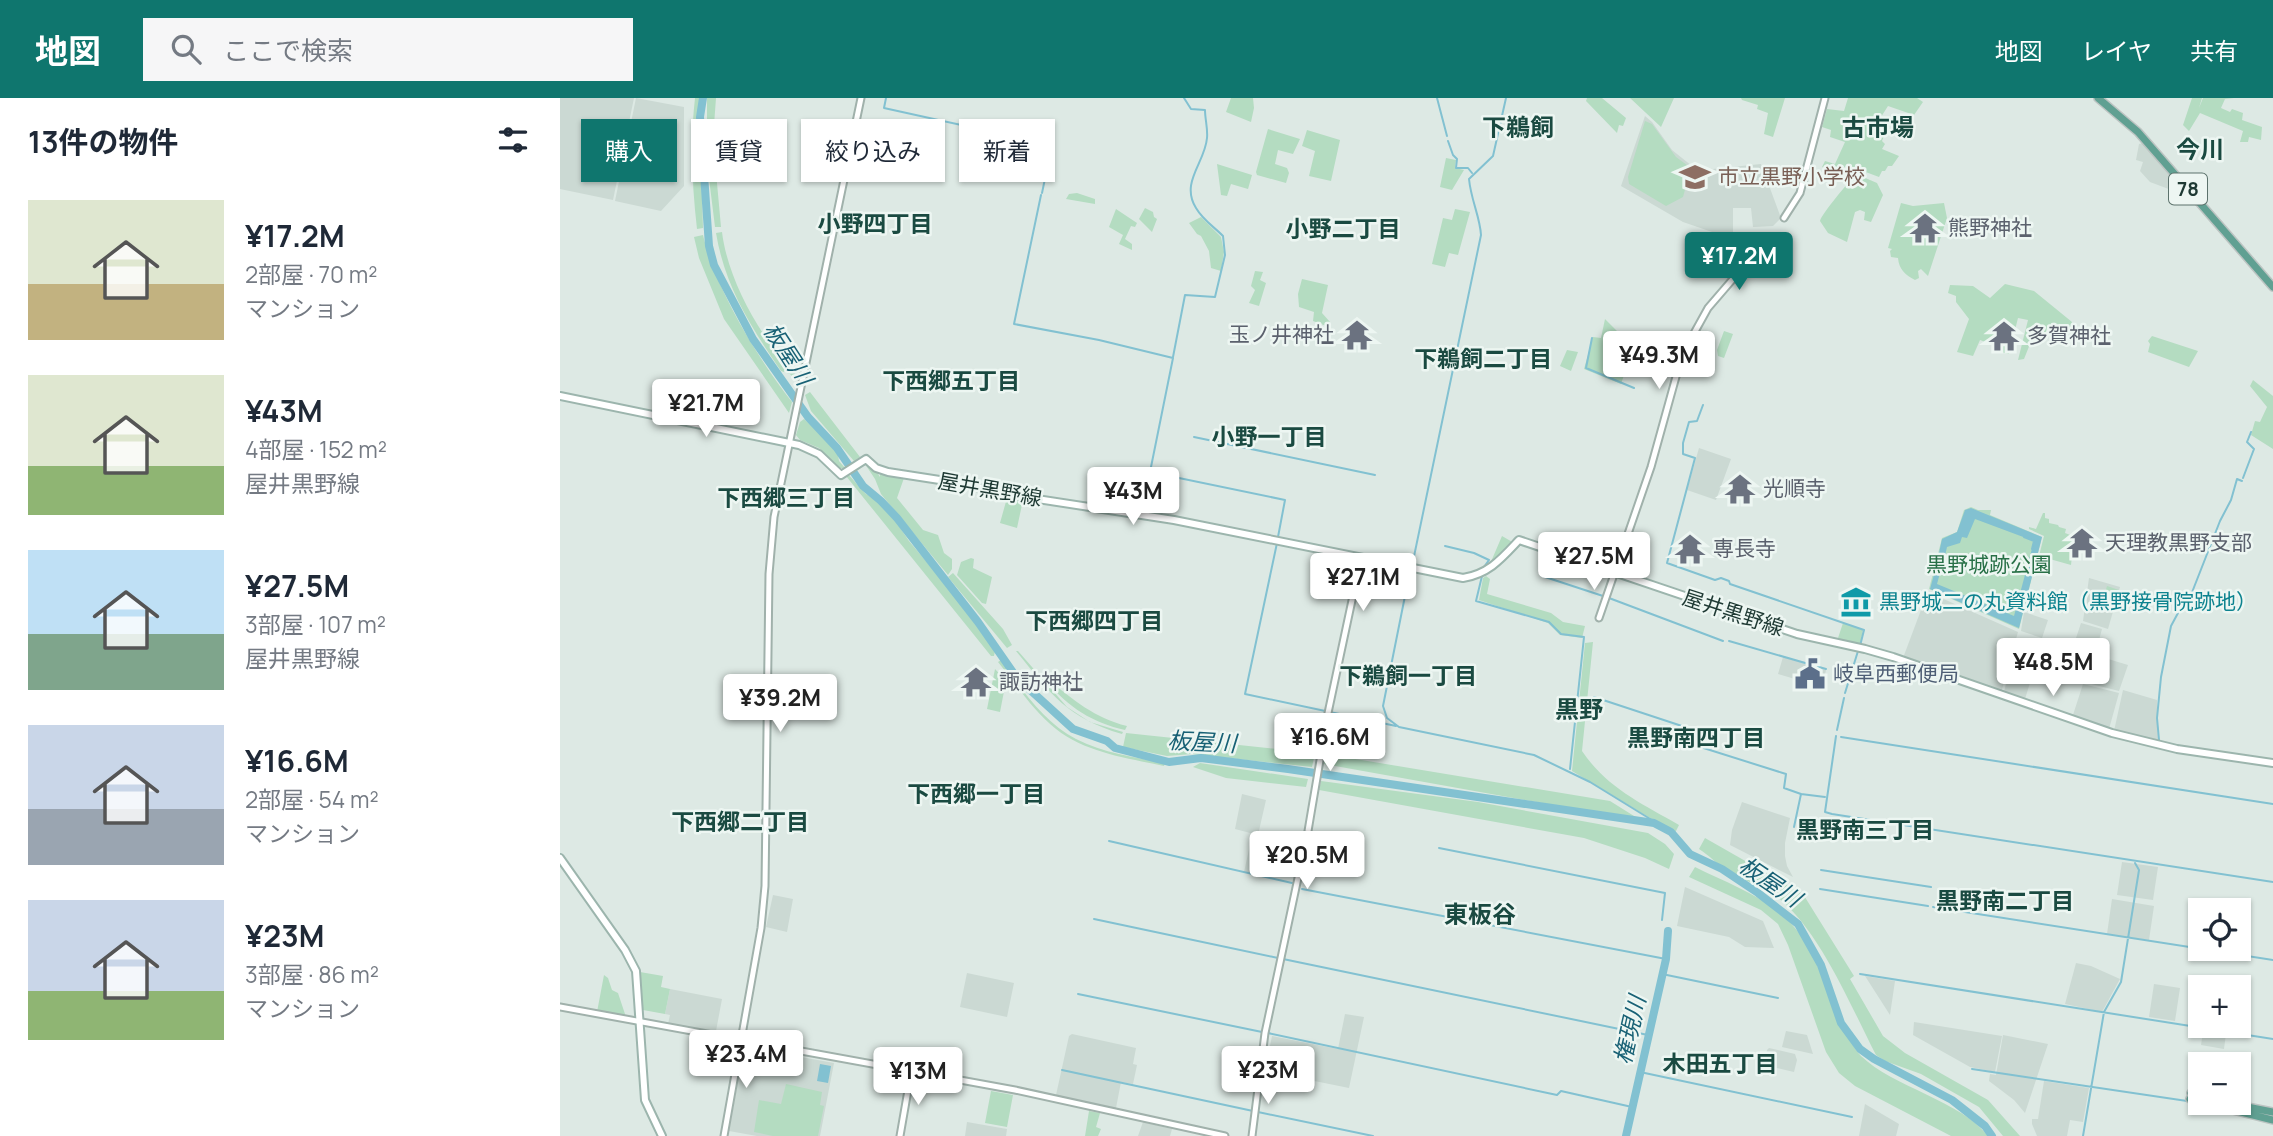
<!DOCTYPE html>
<html lang="ja">
<meta charset="utf-8">
<style>
:root{--surface:#fff;--page:#f6f6f7;--text:#1f2937;--muted:#747a83;--accent:#0f766e}
body{margin:0;font-family:Manrope,"Noto Sans JP",sans-serif;background:var(--page);color:var(--text);height:100vh;display:flex;flex-direction:column;font-size:26px;white-space:nowrap}
*{box-sizing:border-box;margin:0}
p{font-size:23px;color:var(--muted)}
.icon{flex:none;width:38px;height:38px;fill:none;stroke:currentColor;stroke-width:2;stroke-linecap:round;stroke-linejoin:round}
.map{position:relative;flex:1;overflow:hidden}
.panel{display:flex;flex-direction:column;background:var(--surface);width:560px}
.panel>*{flex:none}
.banner{position:absolute;left:21px;top:21px;width:665px;height:63px;display:flex;gap:14px}
.buttons{position:absolute;left:1628px;top:800px;display:grid;gap:14px}
.buttons a{display:grid;place-items:center;width:63px;height:63px;border-radius:0px;background:var(--surface);box-shadow:0 2px 5px #0004;font-size:35px}
.price{position:absolute;translate:-50% -60px;padding:0 16px;border-radius:7px;background:#fff;color:#222;font-size:23px;line-height:46px;filter:drop-shadow(0 2px 4px #0008)}
.price::after{content:'';position:absolute;left:50%;top:42px;width:21px;height:16px;margin-left:-10px;background:inherit;clip-path:polygon(0 0,100% 0,50% 100%)}
.price.current{background:var(--accent);color:#fff}
ul{padding:0;list-style:none}
li{display:flex;align-items:center;gap:21px;height:175px;padding:0 28px}
li span{display:grid;place-items:center;flex:none;width:196px;height:140px;border-radius:0px;color:#555}
li>.icon{margin-inline-start:auto}
span .icon{width:84px;height:84px;fill:#fffc;stroke-width:1}
li b{font-size:30px}
h2{display:flex;justify-content:space-between;align-items:center;height:84px;padding:0 28px;font-size:30px}
.chip{padding:0 24px;border-radius:0px;background:var(--surface);box-shadow:0 2px 5px #0004;font-size:24px;line-height:63px}
.chip.current{background:var(--accent);color:#fff}
header{display:flex;align-items:center;gap:42px;box-sizing:border-box;height:98px;padding:0 35px;background:var(--accent);color:#fff}
header strong{font-size:33px}
nav{display:flex;gap:38px;margin-inline-start:auto;font-size:24px}
.search{width:490px;height:63px;background:var(--page);display:flex;align-items:center;gap:18px;box-sizing:border-box;padding:0 24px;border-radius:0px;color:var(--muted);font-size:26px}
main{display:flex;flex:1;min-height:0}
.map>svg:first-child{display:block}
</style>
<header>
<strong>地図</strong>
<div class="search"><svg class="icon" aria-label="search" viewBox="0 0 24 24"><circle cx="10" cy="10" r="6"/><path d="M15 15l6 6"/></svg>ここで検索</div>
<nav><a>地図</a><a>レイヤ</a><a>共有</a></nav>
</header>
<main>
<section class="panel">
<h2>13件の物件<svg class="icon" aria-label="filters" viewBox="0 0 24 24"><path d="M4 7h16M4 17h16"/><circle cx="9" cy="7" r="2"/><circle cx="15" cy="17" r="2"/></svg></h2>
<ul>
<li><span style="background:linear-gradient(#dfe7d0 60%,#c2b280 0)"><svg class="icon" aria-label="home" viewBox="0 0 24 24"><path d="M3 11l9-7 9 7M6 9v11h12V9"/></svg></span><div><b>¥17.2M</b><p>2部屋 · 70 m²</p><p>マンション</p></div></li>
<li><span style="background:linear-gradient(#dfe7d0 65%,#8fb573 0)"><svg class="icon" aria-label="home" viewBox="0 0 24 24"><path d="M3 11l9-7 9 7M6 9v11h12V9"/></svg></span><div><b>¥43M</b><p>4部屋 · 152 m²</p><p>屋井黒野線</p></div></li>
<li><span style="background:linear-gradient(#bfe0f5 60%,#7fa58c 0)"><svg class="icon" aria-label="home" viewBox="0 0 24 24"><path d="M3 11l9-7 9 7M6 9v11h12V9"/></svg></span><div><b>¥27.5M</b><p>3部屋 · 107 m²</p><p>屋井黒野線</p></div></li>
<li><span style="background:linear-gradient(#c9d6e8 60%,#9aa5b1 0)"><svg class="icon" aria-label="home" viewBox="0 0 24 24"><path d="M3 11l9-7 9 7M6 9v11h12V9"/></svg></span><div><b>¥16.6M</b><p>2部屋 · 54 m²</p><p>マンション</p></div></li>
<li><span style="background:linear-gradient(#c9d6e8 65%,#8fb573 0)"><svg class="icon" aria-label="home" viewBox="0 0 24 24"><path d="M3 11l9-7 9 7M6 9v11h12V9"/></svg></span><div><b>¥23M</b><p>3部屋 · 86 m²</p><p>マンション</p></div></li>
</ul>
</section>
<div class="map">
<svg width="1713" height="1038" viewBox="0 0 1713 1038">
<rect width="100%" height="100%" fill="#dde9e4"/>
<path fill="#cbd9d3" d="M0,0H74L53,102L0,91Z
M76,0L124,9V88L101,113L55,103Z
M1085,18L1092,24L1112,52L1132,68L1153,71L1201,66L1221,120L1213,128L1193,129L1191,110H1173V136L1170,144L1155,135L1123,124L1061,88Z
M1583,45L1618,85L1614,93L1590,84L1580,73L1583,64L1576,62L1579,46Z
M1139,350L1171,361L1156,402L1127,392Z
M1529,480L1560,489L1548,531L1523,523Z
M1370,495L1458,534L1441,595L1343,560L1367,496Z
M1464,514L1488,522L1482,540L1461,533Z
M1521,525L1542,531L1535,557L1568,567L1559,593L1516,582L1521,565L1509,561Z
M1480,541L1510,551L1499,581L1470,572Z
M1223,559L1266,572L1262,589L1218,576Z
M1451,566L1473,575L1465,601L1444,594Z
M1523,586L1559,595L1549,631L1512,620Z
M1563,592L1597,602L1598,644L1554,633Z
M682,696L706,702L698,737L675,731Z
M1182,704L1230,720L1225,745V758L1227,768L1233,779L1170,747L1172,732Z
M692,738L715,743L708,779L684,774Z
M1562,764L1598,769L1593,802L1557,797Z
M1125,789L1203,823L1214,850L1185,849L1169,839L1117,828Z
M213,797L233,801L227,834L206,829Z
M1552,801L1594,808L1589,842L1547,836Z
M1516,865L1531,868L1560,881L1542,914L1505,906Z
M407,875L454,885L447,919L400,909Z
M1305,878L1335,883L1330,917Z
M1594,886L1620,890L1615,923L1589,919Z
M110,891L162,901L156,933L108,926L110,917L105,916Z
M785,916L804,919L789,990L705,973L712,938L778,951Z
M1354,924L1442,938L1435,974L1410,969L1353,937Z
M1644,928H1667L1664,951L1641,947Z
M1226,933L1247,937L1253,956L1222,949Z
M512,936L576,950L573,966L577,967L573,986L561,984L556,1010L496,997L509,938Z
M1443,937L1488,946L1465,1015L1454,1002L1429,983L1430,976L1436,977Z
M186,949L274,965L260,1038H197L169,1033L184,950Z
M1209,950L1235,956L1237,962L1234,974L1204,967L1207,952Z
M1484,983L1529,990L1523,1024L1510,1022L1507,1038H1477L1472,1026V1021H1478Z
M1305,1006L1339,1026L1336,1038H1299Z
M407,1024L447,1031L446,1038H405Z
M583,1024L612,1031L610,1038H578Z"/>
<path fill="#b4dcc1" d="M135,0H140C139,44 142,86 143,130L137,131C132,87 130,44 135,0Z
M147,0H156L153,41L161,129H155L147,64Z
M671,0H693L694,10L691,24L666,14Z
M1027,0H1042L1066,20L1063,28L1059,27L1057,35L1026,3Z
M1070,0H1114L1101,29Z
M1181,0H1225L1213,39L1204,36L1208,15L1197,11L1198,7L1182,2Z
M1288,0H1357L1363,4L1354,17L1328,8L1321,19L1329,25L1322,43L1325,46L1322,51L1339,58L1332,68H1328L1325,73H1322L1319,79L1287,67L1279,74L1262,69L1265,63L1275,66L1285,44L1270,39L1271,32L1262,29L1267,11L1284,13Z
M1632,0H1642L1639,10L1643,0H1674L1665,1L1661,10L1670,14L1672,11L1683,15L1682,22L1702,29L1701,42L1689,39L1688,44H1680L1683,33L1640,15L1629,33L1623,27Z
M1085,23L1092,26L1116,59L1131,70L1123,99L1106,108L1069,86L1068,79Z
M708,31L740,41L733,56L718,52L715,66L727,70L729,75L726,85L697,77L696,74Z
M747,32L780,42L771,83L749,78L755,53L742,48Z
M886,60L896,62L895,70L904,72L892,92L880,89Z
M657,66L692,77L688,91L671,86L667,98L661,97Z
M1296,76L1317,85L1323,97L1311,124L1304,122L1305,114L1300,112L1295,114L1287,144L1268,135L1260,123C1262,115 1289,84 1296,76Z
M517,95L535,101V106L506,101L509,96Z
M1341,105L1353,108L1384,105L1387,120L1368,178L1361,171L1358,173L1359,180L1355,182C1345,177 1339,171 1338,160L1331,159L1330,153L1332,151L1328,150Z
M585,110L593,114L594,119L597,121L592,134L579,121Z
M556,111L577,125L575,129L571,128L565,141L572,146V152L559,146L563,137L549,129Z
M895,111L910,114L898,157L889,155L885,169L872,166L883,120L892,122Z
M641,119L661,139L664,154L661,173L651,170L649,153L641,138L637,136L629,125Z
M162,134C168,184 203,244 238,279L236,283L230,276L221,273C191,229 165,189 156,135Z
M143,137C155,190 198,261 232,304L229,315L164,221L139,160L134,139Z
M695,173L703,174L700,182L706,185L699,208L689,205L695,192L691,188Z
M742,181L768,187L762,215L770,224L769,229L753,223L754,214L739,209L738,196Z
M1445,186L1474,193L1512,224L1510,230L1504,235L1487,230L1482,246H1470L1464,261L1458,262L1468,222L1458,220L1449,256L1432,252L1433,247L1420,242L1413,258L1397,254L1409,221L1396,204V198L1388,195L1390,187L1413,188L1430,200Z
M1045,221L1058,234L1057,240L1062,242L1056,265L1078,273L1077,277L1065,274L1061,286L1024,271L1033,239L1041,240Z
M1164,233L1173,236L1164,260L1158,258L1157,252Z
M1592,238L1638,253L1629,269L1588,254L1590,246L1588,243Z
M1007,252L1018,254L1011,273L1000,268Z
M1693,282L1713,298V351L1691,337L1695,323L1700,324L1707,309L1690,288Z
M250,294L300,359L294,363L251,313L245,297Z
M244,321L277,350L279,363L285,370H280L259,350L240,342L236,337L240,324Z
M303,363L312,366L320,379V375L344,380L337,400L363,432L378,437L384,455L392,461V471L388,477L321,396L315,381Z
M287,375L306,396L324,406L349,443L392,494L435,553L434,558H431L286,378Z
M447,400L463,402L457,430L440,425Z
M1411,409L1418,412H1431L1430,417L1482,439L1459,531L1369,491L1382,440L1397,434L1404,412Z
M1483,415H1485V420L1489,421V425L1498,427L1499,429L1506,431L1505,435L1518,440L1513,448L1511,467L1479,458L1484,438L1469,431V429L1476,431Z
M942,438L954,445L930,466Z
M411,460L414,461L413,470L432,479L426,506L422,505L397,477L401,464Z
M393,475L443,531L452,547L447,550L388,479Z
M926,478L930,481L927,496L991,515L1003,524L1025,528L1022,540L1000,537L988,525L919,502L923,480Z
M1547,488L1559,492L1553,513L1550,514L1540,511Z
M1283,525L1303,532L1300,547L1280,544L1278,540Z
M1033,544L1022,653C1047,690 1081,705 1119,727L1115,735L1012,673L1025,545Z
M456,553H458L507,609L530,624L563,634L562,636C507,620 491,596 456,553Z
M441,562C460,590 485,625 516,641C543,655 574,659 605,665L604,668C568,660 526,655 496,631C473,613 456,586 438,564Z
M435,571L446,583L440,614L427,611Z
M488,581C513,602 535,620 567,628L565,632C533,625 508,609 487,584Z
M566,635L755,655L752,669L632,656L607,658L563,649Z
M765,656L1050,703L1082,723L764,666Z
M640,665L748,681L746,689L666,680L633,669Z
M761,683L918,704L1088,735L1105,746L1114,756L1109,771L1085,760L1024,740L759,692Z
M1145,740L1243,796L1294,878L1290,881L1323,938L1345,955L1428,1002L1460,1038H1443L1419,1009L1361,976L1325,963L1316,957C1290,907 1258,827 1212,795C1199,786 1182,782 1168,774C1158,767 1149,757 1139,751Z
M1135,769C1169,786 1210,800 1235,830C1259,857 1268,903 1287,936C1291,943 1295,952 1301,958C1333,989 1401,1003 1428,1038H1391L1295,988L1279,975L1266,954L1228,847L1218,826L1201,812L1129,779Z
M80,874L103,878L101,889L110,891L105,916L83,912Z
M44,877L48,880L52,892L58,895L66,919L37,914Z
M226,986L262,994L260,1007L264,1008L258,1038H213L194,1034L199,1002L221,1006Z
M431,993L453,997L447,1029L425,1025Z
M529,1013L540,1015L536,1029L541,1031L538,1038H525Z"/>
<path fill="#82c1d1" d="M1411,410L1482,439L1459,530L1370,491L1375,473L1380,475L1377,486L1454,518L1474,443L1415,421L1407,440L1402,439L1400,445L1387,449L1382,471L1376,469L1382,441L1397,434L1405,412Z
M260,966L271,968L268,985L257,983Z"/>
<g fill="none" stroke-linecap="round" stroke-linejoin="round">
<path stroke="#82c1d1" stroke-width="2" d="M326,0L324,10L492,47L482,95
M877,0L887,38
M888,43L893,57L897,61L896,70H908L912,75
M481,97L454,226L539,242L613,260L590,374L725,402L718,439
M1032,240L1026,270L1074,290
M613,259L625,197L655,199L665,157L663,138C653,128 643,122 636,110C620,84 645,65 647,40C648,31 645,21 645,12L631,11L624,0
M1143,307L1137,323L1129,324L1123,345V356L1135,360L1107,465L1155,482L1161,480L1169,483L1170,486L1304,532L1300,548
M634,339L815,377
M1683,380L1694,351L1687,344L1691,334
M1464,439L1474,443L1472,451
M717,445L685,596L836,628
M885,448L914,455L929,462L924,469
M852,468L921,137C920,119 911,102 909,81L933,58L946,0
M850,473L823,608L827,620L839,629L974,657L1030,684L1100,727
M922,478L916,503L989,524L1001,536L1024,539L1010,671
M982,478L1043,498
M1049,500L1163,543
M1169,543L1266,571
M1285,595L1298,553
M1034,599L1134,632
M1277,632L1284,600
M1276,638L1265,714L1272,716L1713,784
M1281,639L1713,706
M1599,642L1597,620L1601,579L1611,528L1625,502H1629L1660,423L1671,402L1677,381L1682,383
M1134,647L1226,676L1224,690L1241,696
M1234,729L1241,696L1265,699
M549,743L732,785
M879,750L1105,795L1102,822
M1261,772L1371,789
M742,791L1106,861
M1260,791L1368,808
M1373,809L1713,862
M534,821L718,860
M723,861L1088,937
M1102,876L1218,900
M1300,876L1713,941
M518,896L702,934
M708,935L997,997L1001,993L1072,1009
M1412,971L1627,1003
M502,972L693,1013
M1080,974L1292,1019
M698,1014L813,1038
M1523,1038L1544,914L1561,884L1579,772L1575,765"/>
<path stroke="#82c1d1" stroke-width="8" d="M143,0L140,19L149,148L154,167L193,241L248,319L277,350L303,388L321,403L337,420L418,524L457,580L513,631L547,643L555,650L609,664L641,660L728,671L1094,725L1111,734L1130,756L1162,771L1198,795L1238,826L1261,867L1281,925L1300,951L1314,961L1392,1002L1425,1028L1432,1038
M1066,1038L1106,861L1108,833"/>
<g stroke="#a0b1ab" stroke-width="9">
<path id="tertiary" d="M1224,120L1240,95L1265,0
M1039,520L1091,369L1122,257L1148,210L1191,160
M0,909L455,992L665,1038
M164,1038L201,830L205,788L209,476L214,419L301,0
M340,1038L351,975
M692,1038L705,935L748,733L768,615L801,460"/>
</g>
<g stroke="#9cb5ad" stroke-width="10">
<path id="secondary" d="M0,298L239,347L259,356L281,377L306,361L316,370L328,374L399,385L445,396L614,422L903,480C929,476 942,460 959,442L1237,536L1305,551L1333,559L1552,635L1617,651L1713,665
M0,760L65,852L76,873L85,1002L102,1038"/>
</g>
<g stroke="#bcc4c2" stroke-width="10">
<path id="primary" d="M1538,0L1578,34L1713,189
M1631,995L1640,998
M1630,1001L1640,1004
M1641,1004L1713,1022
M1662,1004L1713,1014"/>
</g>
<use href="#tertiary" stroke="#fff" stroke-width="5"/>
<use href="#secondary" stroke="#fff" stroke-width="6"/>
<use href="#primary" stroke="#60a092" stroke-width="7"/>
</g>
<defs>
<g id="school-bare" transform="scale(2.415)"><path d="M0-5L7-2L0 1L-7-2ZM-4 1L0 2.5L4 1V4Q0 6-4 4Z" fill="#8d6e63" stroke="#edf6f2" stroke-width="2.5" paint-order="stroke"/></g>
<g id="temple-bare" transform="scale(2.415)"><path d="M0-6L5-2H3V0L6.5 2.5H4V6H1.5V3h-3V6H-4V2.5H-6.5L-3 0V-2H-5Z" fill="#6b7280" stroke="#edf6f2" stroke-width="2.5" paint-order="stroke"/></g>
<g id="museum-bare" transform="scale(2.415)"><path d="M0-6L6-3V-2H-6V-3ZM-5-1h2V3h-2ZM-1-1h2V3h-2ZM3-1h2V3H3ZM-6 4H6V6H-6Z" fill="#0f9aa8" stroke="#edf6f2" stroke-width="2.5" paint-order="stroke"/></g>
<g id="civic-bare" transform="scale(2.415)"><path d="M-.6-6.5H3V-4.5H.6V-3L4-1V1h2V6H-6V1h2V-1L-.6-3ZM-1.2 2.5V6h2.4V2.5Z" fill="#5c6f8a" stroke="#edf6f2" stroke-width="2.5" paint-order="stroke"/></g>
</defs>
<g fill-rule="evenodd">
<use href="#school-bare" x="1135" y="79"/>
<use href="#temple-bare" x="1365" y="130"/>
<use href="#temple-bare" x="797" y="237"/>
<use href="#temple-bare" x="1444" y="238"/>
<use href="#temple-bare" x="1180" y="391"/>
<use href="#temple-bare" x="1522" y="445"/>
<use href="#temple-bare" x="1130" y="451"/>
<use href="#museum-bare" x="1296" y="504"/>
<use href="#civic-bare" x="1250" y="576"/>
<use href="#temple-bare" x="416" y="584"/>
</g>
<g text-anchor="middle" stroke-width="5" stroke-linejoin="round" paint-order="stroke">
<rect fill="#edf6f2" stroke="#5c726c" stroke-width="2" x="1609" y="75.5" width="38" height="31" rx="5"/>
<g font-size="19" font-weight="bold" fill="#1e3933">
<text x="1628" y="98">78</text>
</g>
<g font-size="21" fill="#785e54" stroke="#edf6f2" text-anchor="start">
<text x="1158" y="86">市立黒野小学校</text>
</g>
<g font-size="21" fill="#5b616d" stroke="#edf6f2" text-anchor="start">
<text x="1388" y="137">熊野神社</text>
<text x="774" y="244" text-anchor="end">玉ノ井神社</text>
<text x="1467" y="245">多賀神社</text>
<text x="1203" y="398">光順寺</text>
<text x="1545" y="452">天理教黒野支部</text>
<text x="1153" y="458">専長寺</text>
<text x="439" y="591">諏訪神社</text>
</g>
<g font-size="21" fill="#1e3933" stroke="#edf6f2">
<text transform="translate(430 392) rotate(10)" y="7">屋井黒野線</text>
<text transform="translate(1173 515) rotate(18)" y="7">屋井黒野線</text>
</g>
<g font-size="21" fill="#287047" stroke="#edf6f2">
<text x="1429" y="474">黒野城跡公園</text>
</g>
<g font-size="21" fill="#0d838f" stroke="#edf6f2" text-anchor="start">
<text x="1319" y="511">黒野城二の丸資料館（黒野接骨院跡地）</text>
</g>
<g font-size="21" fill="#4e5e75" stroke="#edf6f2" text-anchor="start">
<text x="1273" y="583">岐阜西郵便局</text>
</g>
<g font-size="23" font-weight="bold" fill="#1a4a41" stroke="#edf6f2">
<text x="315" y="134">小野四丁目</text>
<text x="783" y="139">小野二丁目</text>
<text x="923" y="269">下鵜飼二丁目</text>
<text x="391" y="291">下西郷五丁目</text>
<text x="709" y="347">小野一丁目</text>
<text x="226" y="408">下西郷三丁目</text>
<text x="534" y="531">下西郷四丁目</text>
<text x="848" y="586">下鵜飼一丁目</text>
<text x="1136" y="648">黒野南四丁目</text>
<text x="416" y="704">下西郷一丁目</text>
<text x="180" y="732">下西郷二丁目</text>
<text x="1305" y="740">黒野南三丁目</text>
<text x="1445" y="811">黒野南二丁目</text>
<text x="1160" y="974">木田五丁目</text>
</g>
<g font-size="23" font-style="italic" fill="#186175" stroke="#edf6f2">
<text transform="translate(228 256) rotate(57)" y="8">板屋川</text>
<text transform="translate(642 644) rotate(3)" y="8">板屋川</text>
<text transform="translate(1210 784) rotate(34)" y="8">板屋川</text>
<text transform="translate(1070 932) rotate(-77)" y="8">権現川</text>
</g>
<g font-size="24" font-weight="bold" fill="#1a4a41" stroke="#edf6f2">
<text x="958" y="38">下鵜飼</text>
<text x="1318" y="38">古市場</text>
<text x="1640" y="60">今川</text>
<text x="1019" y="620">黒野</text>
<text x="920" y="825">東板谷</text>
</g>
</g>
</svg>
<div class="buttons">
<a><svg class="icon" aria-label="locate" viewBox="0 0 24 24"><circle cx="12" cy="12" r="6"/><path d="M12 2v4M12 18v4M2 12h4M18 12h4"/></svg></a>
<a>+</a>
<a>−</a>
</div>
<b class="price current" style="left:1179px;top:194px">¥17.2M</b>
<b class="price" style="left:1099px;top:293px">¥49.3M</b>
<b class="price" style="left:146px;top:341px">¥21.7M</b>
<b class="price" style="left:573px;top:429px">¥43M</b>
<b class="price" style="left:1034px;top:494px">¥27.5M</b>
<b class="price" style="left:803px;top:515px">¥27.1M</b>
<b class="price" style="left:1493px;top:600px">¥48.5M</b>
<b class="price" style="left:220px;top:636px">¥39.2M</b>
<b class="price" style="left:770px;top:675px">¥16.6M</b>
<b class="price" style="left:747px;top:793px">¥20.5M</b>
<b class="price" style="left:186px;top:992px">¥23.4M</b>
<b class="price" style="left:708px;top:1008px">¥23M</b>
<b class="price" style="left:358px;top:1009px">¥13M</b>
<div class="banner">
<a class="chip current">購入</a>
<a class="chip">賃貸</a>
<a class="chip">絞り込み</a>
<a class="chip">新着</a>
</div>
</div>
</main>
